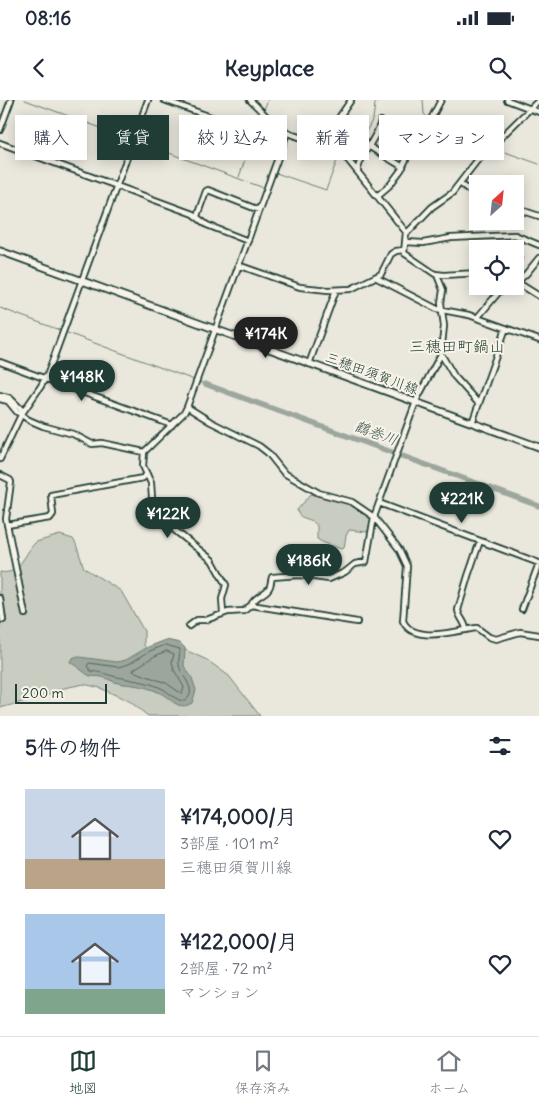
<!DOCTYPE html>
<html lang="ja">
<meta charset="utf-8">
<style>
:root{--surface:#fff;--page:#f6f6f7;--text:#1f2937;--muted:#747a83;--line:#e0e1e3;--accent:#1f3d34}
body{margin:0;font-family:Delius,"Klee One",sans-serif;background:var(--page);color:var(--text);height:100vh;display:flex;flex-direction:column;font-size:19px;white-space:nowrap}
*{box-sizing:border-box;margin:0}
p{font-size:16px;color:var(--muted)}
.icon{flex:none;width:28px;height:28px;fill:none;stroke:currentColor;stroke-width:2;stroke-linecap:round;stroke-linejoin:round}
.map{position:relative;height:616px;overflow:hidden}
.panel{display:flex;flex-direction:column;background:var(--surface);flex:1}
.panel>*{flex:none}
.banner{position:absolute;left:15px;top:15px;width:510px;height:45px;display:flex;gap:10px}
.needle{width:32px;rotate:27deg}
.controls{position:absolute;left:469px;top:75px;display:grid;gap:10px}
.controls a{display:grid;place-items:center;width:55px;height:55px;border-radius:0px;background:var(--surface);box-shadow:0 2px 12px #0003;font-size:25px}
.scale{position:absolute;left:15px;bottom:12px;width:92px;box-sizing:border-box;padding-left:5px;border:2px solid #1f3d34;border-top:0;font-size:14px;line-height:18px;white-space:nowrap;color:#1f3d34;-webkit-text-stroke:4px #f7f3e8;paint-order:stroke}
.price{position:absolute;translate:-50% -42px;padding:0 11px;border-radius:18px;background:var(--accent);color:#fff;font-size:16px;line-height:32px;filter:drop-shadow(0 1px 2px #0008)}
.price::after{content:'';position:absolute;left:50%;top:30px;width:15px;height:11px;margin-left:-8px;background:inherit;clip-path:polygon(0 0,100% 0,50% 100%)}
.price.current{background:#222;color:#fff}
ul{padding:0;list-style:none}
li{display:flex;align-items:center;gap:15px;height:125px;padding:0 25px}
li span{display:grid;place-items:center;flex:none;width:140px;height:100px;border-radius:0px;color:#555}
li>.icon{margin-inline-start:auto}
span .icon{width:60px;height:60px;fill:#fffc;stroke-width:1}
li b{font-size:21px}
h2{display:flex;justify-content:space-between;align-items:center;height:60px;padding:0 25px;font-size:21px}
.pill{padding:0 18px;border-radius:0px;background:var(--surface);box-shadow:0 2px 12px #0003;font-size:18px;line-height:45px}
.pill.current{background:var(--accent);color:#fff}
.status{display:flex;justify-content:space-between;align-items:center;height:35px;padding:0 25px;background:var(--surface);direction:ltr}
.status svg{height:14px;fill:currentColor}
header{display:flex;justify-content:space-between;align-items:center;height:65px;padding:0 25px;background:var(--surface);font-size:22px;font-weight:700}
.tabs{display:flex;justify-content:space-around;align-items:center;height:70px;border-top:1px solid var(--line);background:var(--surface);font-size:14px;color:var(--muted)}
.tabs a{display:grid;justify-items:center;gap:2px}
.tabs .current{color:var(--accent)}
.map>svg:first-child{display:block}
</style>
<div class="status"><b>08:16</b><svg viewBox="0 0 49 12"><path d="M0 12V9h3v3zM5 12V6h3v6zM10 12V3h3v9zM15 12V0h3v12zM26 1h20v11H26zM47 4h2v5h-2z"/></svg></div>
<header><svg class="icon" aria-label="back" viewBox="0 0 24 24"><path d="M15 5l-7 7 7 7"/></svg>Keyplace<svg class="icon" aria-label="search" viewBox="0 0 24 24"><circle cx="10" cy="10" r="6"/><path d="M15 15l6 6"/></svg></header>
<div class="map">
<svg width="539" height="616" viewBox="0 0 539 616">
<rect width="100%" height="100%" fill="#eae8dd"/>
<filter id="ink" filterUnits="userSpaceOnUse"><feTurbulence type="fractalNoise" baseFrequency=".02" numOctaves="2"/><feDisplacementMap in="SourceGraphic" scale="10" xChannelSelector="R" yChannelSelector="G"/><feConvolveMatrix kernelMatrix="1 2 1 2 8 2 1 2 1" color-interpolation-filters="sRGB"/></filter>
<g filter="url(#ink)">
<path fill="#c8ccc1" stroke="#74847a" d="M311,394L353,405L371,419L370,428L367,432L349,430L346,436L344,448L341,449L322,442L317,439V426C316,424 314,422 312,421C305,417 299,419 297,410Z
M60,435L73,439L76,444L84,468L121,491L144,531V545L148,550L179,547L207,560L229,576L260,616H148L129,601L100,588L84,584L64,588L45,596L0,608V472C20,476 24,453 36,442Z"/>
<path fill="#9ca69c" stroke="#6a7c72" d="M166,540L180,543L185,548L184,566L192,578L196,590L192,603C177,612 171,597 158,592C147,587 136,585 124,584C117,584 109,579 102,577C98,576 93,577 90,576C87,575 77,566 71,563L70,561L74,557H79L117,562L126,560L148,547Z"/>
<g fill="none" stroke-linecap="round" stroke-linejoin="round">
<path stroke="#51675e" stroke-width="1" d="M166,545L180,549C180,555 178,560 179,565C181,577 199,590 185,601C175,601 170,592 161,588C149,582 136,581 123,578C112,577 103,572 91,571L87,566L89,563L118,567L129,564L150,551Z
M167,551L174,554L172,562L174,570L184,587L182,594L166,583L133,571L134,569L153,557Z"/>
<path stroke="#6a7c72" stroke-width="1" d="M25,0L264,88
M423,0L424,14L429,19
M432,21L453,35L469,58L474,61L492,43L505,52L539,64
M255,30L268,0
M341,51L342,49L352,57L373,19L375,4L379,0
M239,77L254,34
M268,89H269L276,73L326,90L339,55
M0,208L205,284"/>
<path stroke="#9ca69c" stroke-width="5.5" d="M205,284L539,406"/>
<g stroke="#1f3d34" stroke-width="8">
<path id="minor" d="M164,0L283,43
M250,0C261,10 276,28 288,33C313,43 326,42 348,60L406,132L404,153L435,174L444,175L478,173
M507,0L539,12
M0,30L11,0
M0,43L193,114L207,125L248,141
M326,45L336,22L351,0
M370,47L403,67
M358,70C358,58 378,37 381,21
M461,84L470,91L478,94
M377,96L390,85L401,70L413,45L431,19L441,0
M515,108L539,116
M197,116L206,91L208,90L259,110
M406,134L432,107L452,93L476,62L539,0
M406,142L423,143L451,138L515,135L539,145
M238,165L300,187L328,190L351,189L381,174L391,154L396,151L403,150
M515,166L519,158
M375,177L437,209L469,215L539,240
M515,181L539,196
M517,182L526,174L539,158
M477,218L504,186
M441,254L454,276L479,304
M0,262L172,325
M309,264L336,190
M0,295L10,298L23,311
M0,299L8,301L17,312L29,320L43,326L73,334L92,344L102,343L144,352
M187,307L211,322L259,346L268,353L284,373L319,393L352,402L374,417L399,449L407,466L403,521C414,545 458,530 477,528L489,537L496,539L520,532L539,535
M472,323L506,228
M0,359L21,315L41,286L48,273L148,0
M0,375L10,380L11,382L6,419L25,514
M379,403L539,463
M7,425L50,418L53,414L51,395L143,378L147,374
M0,498L3,520
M251,505C256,494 267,495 270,486C271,483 271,480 272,477L299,475L329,479L345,472L355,464L366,462L374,417L396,356L417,299L441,254L444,226L441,203L443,190L437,175
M522,509L539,463
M223,513L222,499L226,485L212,460L153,413L151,383L143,366L144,352L184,313L187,307L287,33
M189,526L197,520H206L228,512L244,511L251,505L357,522
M466,530C466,522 459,518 458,510L468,476L480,441"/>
</g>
<g stroke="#1f3d34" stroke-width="9">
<path id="major" d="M0,151L539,347"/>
</g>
<use href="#minor" stroke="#f7f3e8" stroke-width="4.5"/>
<use href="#major" stroke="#f7f3e8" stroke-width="5.5"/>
</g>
</g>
<g text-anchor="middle" stroke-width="4" stroke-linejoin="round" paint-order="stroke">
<g font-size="14" fill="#1f3d34" stroke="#f7f3e8">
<text transform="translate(372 273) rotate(20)" y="5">三穂田須賀川線</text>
</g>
<g font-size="15" font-style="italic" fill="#445c53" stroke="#f7f3e8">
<text transform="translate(376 333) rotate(20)" y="5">鶴巻川</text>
</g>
<g font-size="16" fill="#1f3d34" stroke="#f7f3e8">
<text x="457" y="252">三穂田町鍋山</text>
</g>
</g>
</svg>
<div class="controls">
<a><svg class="needle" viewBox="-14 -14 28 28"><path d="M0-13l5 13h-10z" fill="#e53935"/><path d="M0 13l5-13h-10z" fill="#747a83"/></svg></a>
<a><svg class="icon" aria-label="locate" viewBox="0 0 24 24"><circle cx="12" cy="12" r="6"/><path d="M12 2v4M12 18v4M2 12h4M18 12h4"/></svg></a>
</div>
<div class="scale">200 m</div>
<b class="price current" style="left:266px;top:259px">¥174K</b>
<b class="price" style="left:82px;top:302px">¥148K</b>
<b class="price" style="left:462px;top:424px">¥221K</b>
<b class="price" style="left:168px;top:439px">¥122K</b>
<b class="price" style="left:309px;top:486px">¥186K</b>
<div class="banner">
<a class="pill">購入</a>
<a class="pill current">賃貸</a>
<a class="pill">絞り込み</a>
<a class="pill">新着</a>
<a class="pill">マンション</a>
</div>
</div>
<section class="panel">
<h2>5件の物件<svg class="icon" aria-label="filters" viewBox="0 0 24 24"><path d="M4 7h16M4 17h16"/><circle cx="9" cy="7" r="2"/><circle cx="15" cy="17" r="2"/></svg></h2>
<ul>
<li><span style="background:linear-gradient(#c9d6e8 70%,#b9a48a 0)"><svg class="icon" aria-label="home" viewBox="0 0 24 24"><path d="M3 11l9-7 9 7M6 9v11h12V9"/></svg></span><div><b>¥174,000/月</b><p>3部屋 · 101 m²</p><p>三穂田須賀川線</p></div><svg class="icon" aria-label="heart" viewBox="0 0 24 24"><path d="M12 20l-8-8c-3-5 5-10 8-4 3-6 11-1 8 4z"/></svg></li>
<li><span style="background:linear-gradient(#a9c7e8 75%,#7fa58c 0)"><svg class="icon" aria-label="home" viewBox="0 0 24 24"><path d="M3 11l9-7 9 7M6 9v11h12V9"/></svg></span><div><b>¥122,000/月</b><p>2部屋 · 72 m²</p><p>マンション</p></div><svg class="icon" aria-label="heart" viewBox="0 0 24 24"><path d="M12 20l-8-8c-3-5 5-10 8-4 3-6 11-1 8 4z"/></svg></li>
</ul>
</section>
<nav class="tabs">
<a class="current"><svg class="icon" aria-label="map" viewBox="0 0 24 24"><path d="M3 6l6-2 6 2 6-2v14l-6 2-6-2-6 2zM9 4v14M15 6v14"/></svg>地図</a>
<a><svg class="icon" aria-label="saved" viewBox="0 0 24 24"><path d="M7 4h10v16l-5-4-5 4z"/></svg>保存済み</a>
<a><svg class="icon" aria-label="home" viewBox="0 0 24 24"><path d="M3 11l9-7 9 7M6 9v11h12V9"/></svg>ホーム</a>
</nav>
